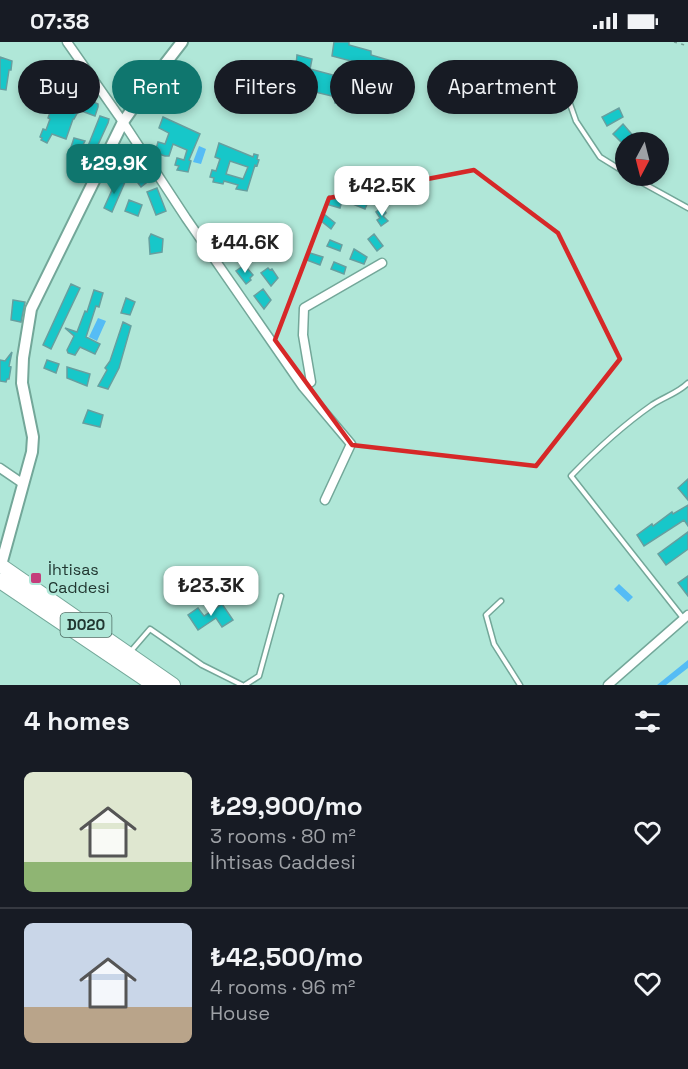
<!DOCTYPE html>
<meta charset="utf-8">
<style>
:root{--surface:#171b24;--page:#242831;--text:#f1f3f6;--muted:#9ea1a6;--line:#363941;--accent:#0f766e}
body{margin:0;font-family:"Space Grotesk",sans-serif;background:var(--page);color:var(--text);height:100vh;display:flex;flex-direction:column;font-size:22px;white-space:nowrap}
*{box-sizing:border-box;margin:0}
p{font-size:20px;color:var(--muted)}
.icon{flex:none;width:33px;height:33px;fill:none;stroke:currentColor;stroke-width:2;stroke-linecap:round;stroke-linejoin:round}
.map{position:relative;height:643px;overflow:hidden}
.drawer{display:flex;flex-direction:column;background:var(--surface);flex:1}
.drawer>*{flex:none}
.banner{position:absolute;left:18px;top:18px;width:652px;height:54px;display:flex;gap:12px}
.needle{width:39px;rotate:187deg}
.controls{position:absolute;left:615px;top:90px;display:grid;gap:12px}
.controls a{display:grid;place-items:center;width:54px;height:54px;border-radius:50%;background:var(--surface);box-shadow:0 3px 9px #0003;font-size:30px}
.price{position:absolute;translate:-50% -51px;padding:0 14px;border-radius:12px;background:#fff;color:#222;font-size:20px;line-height:39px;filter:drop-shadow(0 2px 3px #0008)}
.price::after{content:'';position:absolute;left:50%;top:36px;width:18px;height:14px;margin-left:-9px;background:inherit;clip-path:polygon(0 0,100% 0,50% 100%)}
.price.current{background:var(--accent);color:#fff}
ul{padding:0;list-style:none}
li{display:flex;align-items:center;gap:18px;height:150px;padding:0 24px}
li+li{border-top:2px solid var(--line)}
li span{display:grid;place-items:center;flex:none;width:168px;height:120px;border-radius:9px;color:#555}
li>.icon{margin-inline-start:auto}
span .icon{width:72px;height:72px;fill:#fffc;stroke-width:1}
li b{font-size:26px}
h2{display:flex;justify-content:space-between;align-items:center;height:72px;padding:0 24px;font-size:26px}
.chip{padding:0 21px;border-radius:27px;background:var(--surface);box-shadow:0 3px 9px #0003;font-size:21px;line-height:54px}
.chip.current{background:var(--accent);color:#fff}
.status{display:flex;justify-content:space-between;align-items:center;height:42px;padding:0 30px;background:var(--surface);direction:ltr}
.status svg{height:16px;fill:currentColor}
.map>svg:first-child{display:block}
</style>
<div class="status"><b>07:38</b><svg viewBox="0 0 49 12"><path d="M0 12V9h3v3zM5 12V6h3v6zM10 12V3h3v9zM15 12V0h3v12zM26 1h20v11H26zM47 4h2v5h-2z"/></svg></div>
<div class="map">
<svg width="688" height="643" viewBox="0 0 688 643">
<rect width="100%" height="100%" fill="#b0e7d8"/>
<path fill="#55bcf5" d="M199,104L206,107L201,122L193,120Z
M98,276L106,279L97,299L89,295Z
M619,542L633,555L628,560L614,547Z
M688,618V626L666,643H657Z"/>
<path fill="#17c7c9" stroke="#669f9f" stroke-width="1.5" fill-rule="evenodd" d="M334,0H349V3L371,9V13L392,19L389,40L375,36V31L354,26L355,20L332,14Z
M297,13L312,17L310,27L333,33L332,38L353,44L349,64L335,61L336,55L315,50L317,39L295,34Z
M0,15L12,19L11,28H9L6,48L0,47Z
M67,28L75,32L73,41L87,46L84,56L98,62V65L95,74L79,68L74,77H73L66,97L52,92L47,101L41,98L42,96L40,95L43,87L46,88L50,77L48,76L51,68H53L58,56H56Z
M619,66L623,75L607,84L602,75Z
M100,74L109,77L108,81L96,107L88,104Z
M163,75L200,92L189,118L191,119L188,130L177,128L179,124L175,123L177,116L184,118L187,108L173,102L169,114H165L159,112L160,108L156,107L158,100L165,102L169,91L159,86Z
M623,82L635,96L630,100H626V105L613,92Z
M74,96L85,99L79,110L72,108L73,105H71Z
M219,101L253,115L254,112L258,113L257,117L259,118L257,124L255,123L247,149L236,147L238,143L224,139L223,142L213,140L214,136L210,135L212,128L216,129L220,117L215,115ZM230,119L248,125L243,137L226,132Z
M133,112L151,137L141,145L135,137L139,125L133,123L132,133L122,120Z
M117,137L125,140L112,170L104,166Z
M157,146L166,169L156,173L147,150Z
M329,154L342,159L340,166L326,162Z
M356,155L368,160L365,167L353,162Z
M129,158L142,163L138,174L125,169Z
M382,165L386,171L383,174L388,179L381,184L377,178L380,176L376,170Z
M324,172L335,181L331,187L320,178Z
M151,192L163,197L162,210L150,212L149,196Z
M374,192L383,204L377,209L368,197Z
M330,198L342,203L340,209L327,204Z
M354,207L367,215L364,222L350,217Z
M310,211L323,215L320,223L307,218Z
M334,220L346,225L344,232L331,227Z
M243,224L244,226L246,225L253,233L250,236L251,238L246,242L236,229Z
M268,226L270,228L272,227L278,236L271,244L261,231Z
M71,242L80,246L51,307L43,303Z
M263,247L271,258L264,267L254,254Z
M94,248L103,251L99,265L96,264L86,295L100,302L95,312L80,305L75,313L68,311L67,308L74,294L65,286L77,290L85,269L87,270Z
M126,256L135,260L130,273L121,271Z
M13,258L25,260L21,280L11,278Z
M123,280L131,284L119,326L108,347L98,344L107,328L105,326L110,319Z
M12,310L9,324L11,325L9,337H7L6,340L0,339V318L5,319Z
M47,318L59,322L56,331L44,326Z
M67,325L90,332L87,344L67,336Z
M88,368L103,373L100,385L83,381Z
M688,437V458L678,446Z
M688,463V484L684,478L644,504L637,493L652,482L653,484L672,470L673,472Z
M688,490V507L666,523L658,512Z
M688,534V554L678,541Z
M206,536L216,552L205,559L199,550L180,562L170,547L181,540L187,549Z
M222,562L233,578L222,585L216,576L198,588L188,573L198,566L204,574Z"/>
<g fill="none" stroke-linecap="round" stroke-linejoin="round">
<g stroke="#73a799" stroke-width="7">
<path id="service" d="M563,42L576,79L600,115L626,131
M630,134L688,166
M501,559L486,573L494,602L520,643
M683,576L571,434C596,408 622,384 652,363C664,355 678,351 688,341
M131,609L150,587L202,623L242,643
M245,643L259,634L281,554"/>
</g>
<g stroke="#73a799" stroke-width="11">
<path id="minor" d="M67,0L123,80L186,176L303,345L351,402L325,458
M303,345L311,340L303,293L304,266L382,221
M0,426L22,441
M608,643L688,573"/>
</g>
<g stroke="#73a799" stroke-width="14">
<path id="tertiary" d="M1,523L32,410L33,395L22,341L23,316L31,267L123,80L151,40L182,0"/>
</g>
<g stroke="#73a799" stroke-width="16">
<path id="trunk" d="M0,523L173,643
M0,539L154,643"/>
</g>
<path stroke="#759f94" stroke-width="1.5" stroke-dasharray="3 4.5" stroke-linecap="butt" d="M674,0L688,4"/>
<use href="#service" stroke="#fff" stroke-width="4"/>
<use href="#minor" stroke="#fff" stroke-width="8"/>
<use href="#tertiary" stroke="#fff" stroke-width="10"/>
<use href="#trunk" stroke="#fff" stroke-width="14"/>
</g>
<path fill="none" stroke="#d62828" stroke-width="4.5" stroke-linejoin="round" d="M474,128L558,191L620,317L536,424L352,403L275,298L329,156Z"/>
<rect fill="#c43d7b" stroke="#b0e7d8" stroke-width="2" x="30" y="530" width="12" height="12" rx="3"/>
<g text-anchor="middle" stroke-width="5" stroke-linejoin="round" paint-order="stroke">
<rect fill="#b0e7d8" stroke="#4c6c63" stroke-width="1.5" x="60.5" y="571" width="51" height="24" rx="4.5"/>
<g font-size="15" font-weight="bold" fill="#213731">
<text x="86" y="588">D020</text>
</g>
<g font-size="16" fill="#213731" stroke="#b0e7d8" text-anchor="start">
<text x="48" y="533">İhtisas<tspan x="48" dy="18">Caddesi</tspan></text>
</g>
</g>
</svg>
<div class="controls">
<a><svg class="needle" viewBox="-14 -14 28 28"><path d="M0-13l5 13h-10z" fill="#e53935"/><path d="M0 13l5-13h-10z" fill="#9ea1a6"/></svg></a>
</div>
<b class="price current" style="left:114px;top:153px">₺29.9K</b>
<b class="price" style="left:382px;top:175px">₺42.5K</b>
<b class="price" style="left:245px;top:232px">₺44.6K</b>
<b class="price" style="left:211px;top:575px">₺23.3K</b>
<div class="banner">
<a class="chip">Buy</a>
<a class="chip current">Rent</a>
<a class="chip">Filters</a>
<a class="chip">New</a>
<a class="chip">Apartment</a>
</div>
</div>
<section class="drawer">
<h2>4 homes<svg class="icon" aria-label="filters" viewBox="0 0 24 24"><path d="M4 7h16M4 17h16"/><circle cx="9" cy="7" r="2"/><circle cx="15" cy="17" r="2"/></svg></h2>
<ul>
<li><span style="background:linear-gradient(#dfe7d0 75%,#8fb573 0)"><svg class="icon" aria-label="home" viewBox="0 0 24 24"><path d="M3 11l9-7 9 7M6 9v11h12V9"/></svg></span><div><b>₺29,900/mo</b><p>3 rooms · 80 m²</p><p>İhtisas Caddesi</p></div><svg class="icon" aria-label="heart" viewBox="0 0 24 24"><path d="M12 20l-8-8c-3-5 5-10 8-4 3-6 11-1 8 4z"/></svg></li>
<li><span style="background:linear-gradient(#c9d6e8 70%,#b9a48a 0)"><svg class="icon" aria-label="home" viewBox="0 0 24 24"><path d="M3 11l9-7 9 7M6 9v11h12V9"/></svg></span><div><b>₺42,500/mo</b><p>4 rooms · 96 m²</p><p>House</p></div><svg class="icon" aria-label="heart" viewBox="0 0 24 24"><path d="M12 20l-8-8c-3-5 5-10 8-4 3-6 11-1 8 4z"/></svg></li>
</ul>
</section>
